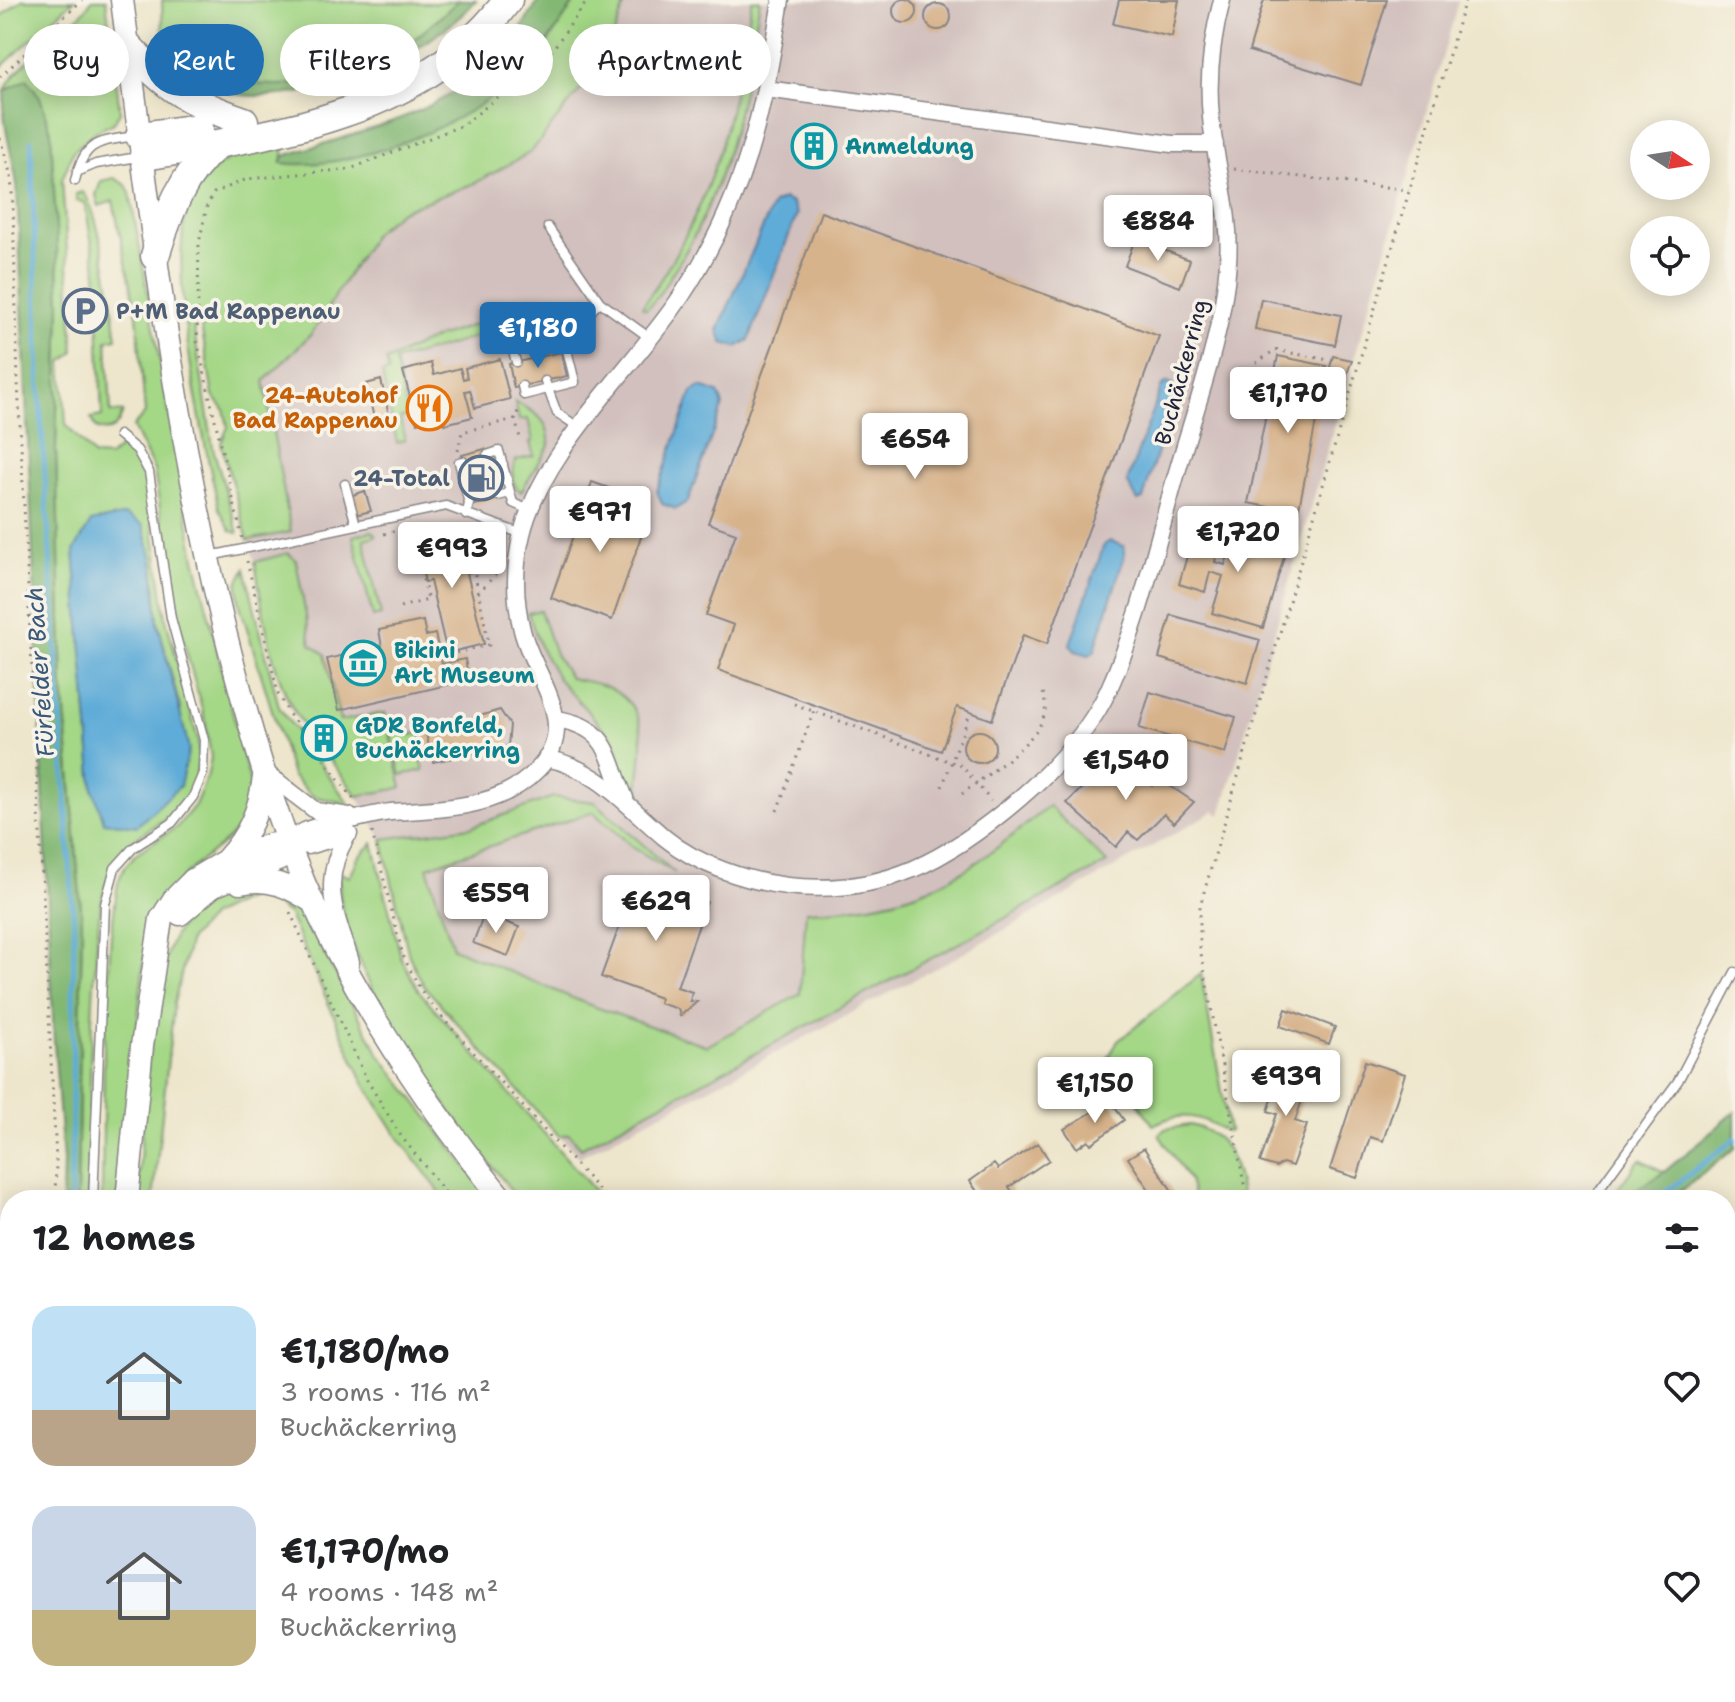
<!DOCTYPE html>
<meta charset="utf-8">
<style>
:root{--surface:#fff;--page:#f6f6f6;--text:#202124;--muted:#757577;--accent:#1f6fb2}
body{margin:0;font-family:"Shantell Sans",sans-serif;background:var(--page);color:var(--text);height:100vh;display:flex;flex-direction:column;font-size:30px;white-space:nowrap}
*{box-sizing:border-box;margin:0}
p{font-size:26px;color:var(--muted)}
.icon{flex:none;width:44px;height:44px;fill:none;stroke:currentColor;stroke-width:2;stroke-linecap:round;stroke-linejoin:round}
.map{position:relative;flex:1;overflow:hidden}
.sheet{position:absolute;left:0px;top:1190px;width:1736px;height:512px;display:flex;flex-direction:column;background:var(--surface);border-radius:32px 32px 0 0;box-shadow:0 4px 20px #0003}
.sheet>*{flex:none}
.banner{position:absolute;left:24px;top:24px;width:800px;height:72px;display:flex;gap:16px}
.needle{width:52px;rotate:102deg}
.controls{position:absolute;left:1630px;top:120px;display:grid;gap:16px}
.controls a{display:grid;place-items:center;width:80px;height:80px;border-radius:50%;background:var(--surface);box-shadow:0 4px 20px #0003;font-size:40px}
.price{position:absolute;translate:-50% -68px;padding:0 18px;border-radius:8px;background:#fff;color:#222;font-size:26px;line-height:52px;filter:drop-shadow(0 2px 4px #0008)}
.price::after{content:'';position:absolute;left:50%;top:48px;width:24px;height:18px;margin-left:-12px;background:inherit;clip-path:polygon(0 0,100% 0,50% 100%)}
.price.on{background:var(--accent);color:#fff}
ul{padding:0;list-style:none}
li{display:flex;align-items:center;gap:24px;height:200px;padding:0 32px}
li span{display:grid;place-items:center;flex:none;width:224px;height:160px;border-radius:24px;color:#555}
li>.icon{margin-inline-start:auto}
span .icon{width:96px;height:96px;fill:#fffc;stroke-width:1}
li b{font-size:34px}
h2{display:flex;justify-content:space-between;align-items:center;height:96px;padding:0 32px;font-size:34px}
.chip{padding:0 28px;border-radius:36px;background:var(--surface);box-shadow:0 4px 20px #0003;font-size:28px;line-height:72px}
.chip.on{background:var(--accent);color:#fff}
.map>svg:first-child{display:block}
</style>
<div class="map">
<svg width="1735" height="1702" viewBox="0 0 1735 1702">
<rect width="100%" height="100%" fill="#f7f3e8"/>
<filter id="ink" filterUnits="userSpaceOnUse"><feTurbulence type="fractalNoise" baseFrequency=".0125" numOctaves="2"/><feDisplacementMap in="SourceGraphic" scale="16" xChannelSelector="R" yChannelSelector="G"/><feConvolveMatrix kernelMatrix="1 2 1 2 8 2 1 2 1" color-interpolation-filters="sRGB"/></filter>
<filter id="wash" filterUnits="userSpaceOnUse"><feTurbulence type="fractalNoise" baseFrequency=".006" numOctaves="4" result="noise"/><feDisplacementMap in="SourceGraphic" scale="32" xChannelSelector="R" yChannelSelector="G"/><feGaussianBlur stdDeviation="1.8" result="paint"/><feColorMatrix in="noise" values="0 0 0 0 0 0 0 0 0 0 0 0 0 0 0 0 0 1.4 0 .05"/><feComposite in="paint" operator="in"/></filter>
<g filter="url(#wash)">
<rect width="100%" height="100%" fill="#eee6cc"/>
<path fill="#d1c0bd" d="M626,0L638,3L640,0H1459L1221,815L1214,811L953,959L579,1157L450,1018L424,986L409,956L382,839L357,796L292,712L283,692L255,562L232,482L277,467L263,381L312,333L375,232L401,211L439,198L531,152L606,57Z"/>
<path fill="#a4d786" stroke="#637c60" stroke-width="2" fill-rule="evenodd" d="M22,0H74L0,68V17Z
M92,0H106L120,112L114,123L93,133L73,152L62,180L74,352L62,362L66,425L94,456L109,457L122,446L141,462L145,473L166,619L198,740C204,831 140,812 112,868C99,895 98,928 96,957C89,1038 90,1119 88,1200H77L82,921L63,685L56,450L60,304L51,132L40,97L27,80L5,91C13,63 73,32 92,0ZM74,551L153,559L158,623L181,711L93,789Z
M162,0L434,3L459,0C441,16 423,34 402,48C343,87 252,100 189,63C180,58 171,46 163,37Z
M576,0H626L606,57L531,152L475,183L401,211L375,232L312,333L264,381L291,532L248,540L221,443L228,427L224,409L213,396L201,325L193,324L213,448L238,533L231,531L219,509C204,442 161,254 193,196C213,159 245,149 284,146L282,163L353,157L545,47Z
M752,0H760C743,98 728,190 671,275C664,286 656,302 646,309L642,307C716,203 730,122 752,0Z
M114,178L126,185L130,193L195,559L251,787C246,840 219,842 186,874C170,890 155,912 147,932L119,1200H102L104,1047L111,935L118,882L125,866L138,852L177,827L195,805L208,774L211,757L205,720L177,617L154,470L133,427L145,413L137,315L113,201L99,206L96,195L101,181Z
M82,192C99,203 114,313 117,338L107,340L111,413L123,412C119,426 111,435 96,428L91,418L102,416L96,268L85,203L76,200V194Z
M551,299C544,321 422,353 395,361L408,416L400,418L405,440L397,443L382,374L389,372L386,361L432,339Z
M515,402C536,412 551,421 549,446L521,492C510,484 511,472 516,460L534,456L530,442L533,441L528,419L519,420Z
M372,531L376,536L364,539L381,615L373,617L353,536Z
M288,553L296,560L311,644L325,654L340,721L385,713L402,788L357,796L323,750L333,742L322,728L311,735C271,687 265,621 255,562Z
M245,569L279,707L349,804L312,796L292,776L239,602L238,583Z
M540,610L555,654L570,678C582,681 596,682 607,687C650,707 643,743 639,780C638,789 644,802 646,811L624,779L615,741L558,679L541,649L528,613Z
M404,717L409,735L420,733L426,758L421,759L424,770L401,775L388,721Z
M553,797L595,802L675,873L634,848L593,812L427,867L453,948L587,1004L707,1046L800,994L806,911C923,907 962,878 1049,806L1107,863L581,1148L569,1134L559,1136L424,986L409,956L382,839L471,827Z
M373,843L401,958L419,991L603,1200H519C463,1130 330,965 340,873L350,877L358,858Z
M248,885L286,896L301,911L380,1055L492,1200H446L398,1137L363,1081L289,915L267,898L250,897L211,916L190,939L174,1003L153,1200H137C143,1139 147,976 178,930C193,906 222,892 248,885Z
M1201,974L1229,1131L1226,1132C1202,1116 1180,1110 1153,1125L1108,1058L1118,1041Z
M1190,1125C1231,1134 1235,1164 1242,1200H1194L1189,1180L1159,1135L1165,1129Z
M1640,1159L1664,1172L1621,1200H1601L1616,1191Z
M1735,1612V1702H1458L1446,1692H1726V1614Z"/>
<path fill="#83b873" stroke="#526d57" stroke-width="2" d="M459,0H476C413,74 217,150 155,43L163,37C171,46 180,58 190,63C252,100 343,87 402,48C423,34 441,16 459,0Z
M539,0H576C555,32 535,62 506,86C455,129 347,172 281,163L284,156C359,132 444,114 501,56C516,40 527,18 539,0Z
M27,79L40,97L51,132L60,304L56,450L63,685L82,921L77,1200H62L63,1161L54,1042L17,185C13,153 0,122 5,91Z
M1735,1112V1148L1670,1200H1621L1664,1172Z
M10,1503V1692H13L12,1702H0V1512Z"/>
<path fill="#5facd8" stroke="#40678a" stroke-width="2" d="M783,199L792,203L797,214L749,340L737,347L723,343L718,330L773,204Z
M1168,382L1174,385L1175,392L1143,499L1138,501L1127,482L1162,386Z
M701,387L718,393L723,405L688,501L676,509L662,504L657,491L692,392Z
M126,515L143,525L153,559L158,623L189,749L180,786L137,826L104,822L93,789L74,551L91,522Z
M1110,541L1124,546L1125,554L1094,652L1089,655L1075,651L1070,644L1104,545Z"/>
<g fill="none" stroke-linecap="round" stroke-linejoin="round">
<path stroke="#5facd8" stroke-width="5" d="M31,141L40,399L74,927L71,1200
M1656,1200L1735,1139
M1,1702L10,1636
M1143,1702L1155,1692"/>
</g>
<g id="blocks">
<path fill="#d7b38c" d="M893 11a12 12 0 1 1 24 0a12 12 0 1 1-24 0Z
M1119,0H1179L1172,37L1113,24Z
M1264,0H1387L1361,85L1249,51Z
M925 17a13 13 0 1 1 26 0a13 13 0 1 1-26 0Z
M811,136L824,140L818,157L805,153Z
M821,212L1159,336L1047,644L1023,635L992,720L957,707L941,751L718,670L734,625L706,615L736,533L708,523Z
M1135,239L1190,260L1180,287L1125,266Z
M1261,299L1341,315L1335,345L1255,329Z
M561,352L567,376L514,388L509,364Z
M1278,356L1327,366L1298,513L1248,503Z
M1333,356L1352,360L1347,374L1329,371Z
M500,359L510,399L475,408L470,390L465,391L472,417L445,424L443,416L417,423L403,371L431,363L434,375L460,368L463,379L467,378L465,368Z
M381,380L389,415L374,418L366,384Z
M485,449L498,499L475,505L462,455Z
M592,482L623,493L618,507L648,517L612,620L551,598Z
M365,491L371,511L355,515L350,496Z
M1236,528L1288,543L1263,628L1212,613L1223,576L1210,572L1205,592L1179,584L1193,535L1220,543L1215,562L1225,565Z
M442,531L443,535L456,531L459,543L466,541L473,571L467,573L484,644L447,653L430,581L425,582L418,553L425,551L422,540Z
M1171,615L1260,640L1247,683L1159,658Z
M423,621L426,636L435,634L442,664L465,659L469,680L339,710L327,659L382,647L379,630Z
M1150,692L1236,717L1225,753L1139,728Z
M500,710L510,725L508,746L433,762L426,734L482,721L480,716Z
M963 747a16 16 0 1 1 32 0a16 16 0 1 1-32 0Z
M1116,753L1152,786L1158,778L1194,802L1174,823L1164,814L1138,840L1128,832L1116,847L1067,803Z
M637,878L707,902L677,987L692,992L690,1001L697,1002L680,1016L678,1009L659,1003L660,998L601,977Z
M484,914L519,927L508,956L473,943Z
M1286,1009L1335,1027L1329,1044L1280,1026Z
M1285,1061L1306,1068L1301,1083L1307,1085L1295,1121L1307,1125L1292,1166L1283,1163L1276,1167L1260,1162L1277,1114L1268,1111Z
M1365,1061L1405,1074L1383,1141L1370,1137L1357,1178L1330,1169Z
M1108,1098L1124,1120L1091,1144L1088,1140L1077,1148L1064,1129L1099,1108Z
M1038,1143L1049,1160L1009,1187L1018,1200H983L970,1181L994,1164L998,1169Z
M1144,1148L1178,1200H1156L1128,1158Z"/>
</g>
</g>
<g filter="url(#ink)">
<use href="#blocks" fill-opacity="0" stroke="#888484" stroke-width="2"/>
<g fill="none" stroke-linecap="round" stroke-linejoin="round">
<g stroke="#888484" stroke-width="11">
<path id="lane" d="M77,172L96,164L138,157
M75,181C84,141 97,142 135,136
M548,227L600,302L650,338
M516,362L513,351L564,338L600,302
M545,381L557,413L580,428
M522,386L524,395L575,382L564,338
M487,455L499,451L513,503L529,510
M463,461L459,462L469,504L466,515
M490,467L503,464
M494,482L507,479
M345,484L356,525
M498,496L510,493
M210,556L446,506L522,534
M93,1200L105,904L115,868L133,848L172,823L193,797L203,773L204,740L171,618L149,472L137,450L119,435
M1591,1200L1678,1081L1735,972
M1726,1542L1735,1541"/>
</g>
<g stroke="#888484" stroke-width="19">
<path id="street" d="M766,89L1172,144H1215
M556,719C610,727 606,755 625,798
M546,758C597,768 627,806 665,838C698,865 746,881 787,886C884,897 949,859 1020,798C1055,768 1088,733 1108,691C1140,621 1156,545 1177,472C1197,403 1223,334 1228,262C1232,211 1215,167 1211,117C1207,78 1212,38 1222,0
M265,772L316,811L349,816
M347,836C319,883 336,914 351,962
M289,842C303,828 318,826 338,823C355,820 373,814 391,812C443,808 499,810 538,769C582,724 533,676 522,630C514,598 514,566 522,534C542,450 634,368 682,295C746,198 763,112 781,0
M289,842L307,846L349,834
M1106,1702L1119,1692"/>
</g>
<g stroke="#888484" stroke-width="25">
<path id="secondary" d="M122,0C151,222 175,442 232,659C252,735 274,813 305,885C355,999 426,1104 503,1200
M226,860C249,835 260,810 264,777
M240,883C269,876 290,887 313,902
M180,914L213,886L280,859L289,842
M127,1200L142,1046L161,919L174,899L193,880L225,861L269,845L289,842
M1726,1602L1735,1600
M77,1702L78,1692"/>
</g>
<g stroke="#888484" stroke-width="31">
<path id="highway" d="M128,46C169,90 187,101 244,121
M140,136L199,128
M144,156C273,136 426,113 508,0
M155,256C169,211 182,175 218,144"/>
</g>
<path stroke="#888484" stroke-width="3" stroke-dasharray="2 6" stroke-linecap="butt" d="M0,77L82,0
M0,138L11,176L13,207L18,383L56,1161L55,1200
M1234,169L1409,190
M1256,363L1275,350L1329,360
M515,419L520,438
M458,451L462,432L515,419L520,406
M384,534L395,531L417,537L456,527L467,535L489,645L451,654
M242,538L197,341L199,243L207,206L214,193L247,179L350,169L463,125L545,60L588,0
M247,561L278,694L289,714L355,801
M478,593L500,570
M400,607L428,600L413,538
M794,704L962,766L991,801
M942,787L969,716
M962,794C985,776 1035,744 1044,716C1047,708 1044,699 1043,691
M777,811L814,711
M372,832L403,956L420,989L445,1021L608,1200
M290,912L367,1080L401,1136L451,1200
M1247,1200L1200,948V906L1465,0
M1726,1396L1735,1386
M0,1473L10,1457
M1382,1692L1439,1695L1450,1702
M409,1702L415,1692
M1175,1702L1184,1692"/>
<use href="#lane" stroke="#fff" stroke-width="8"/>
<use href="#street" stroke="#fff" stroke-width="16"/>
<use href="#secondary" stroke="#fff" stroke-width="22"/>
<use href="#highway" stroke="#fff" stroke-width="28"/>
</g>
</g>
<defs>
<g id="building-ring" transform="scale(2.3)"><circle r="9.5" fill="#f7f3e8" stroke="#0f9aa8" stroke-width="1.5"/><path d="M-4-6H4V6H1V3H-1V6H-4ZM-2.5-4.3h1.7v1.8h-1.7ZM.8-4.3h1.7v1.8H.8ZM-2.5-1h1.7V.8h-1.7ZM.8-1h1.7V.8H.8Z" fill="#0f9aa8"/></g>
<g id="parking-ring" transform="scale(2.3)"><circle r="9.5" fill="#f7f3e8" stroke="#5c6f8a" stroke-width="1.5"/><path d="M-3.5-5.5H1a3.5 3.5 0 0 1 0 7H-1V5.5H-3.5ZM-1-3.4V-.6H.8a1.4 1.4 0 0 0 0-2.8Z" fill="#5c6f8a"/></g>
<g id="restaurant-ring" transform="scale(2.3)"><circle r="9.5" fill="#f7f3e8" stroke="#e8710a" stroke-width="1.5"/><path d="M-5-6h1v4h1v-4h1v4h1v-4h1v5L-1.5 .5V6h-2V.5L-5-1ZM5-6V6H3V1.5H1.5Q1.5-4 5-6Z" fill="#e8710a"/></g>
<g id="fuel-ring" transform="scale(2.3)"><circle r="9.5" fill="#f7f3e8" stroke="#5c6f8a" stroke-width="1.5"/><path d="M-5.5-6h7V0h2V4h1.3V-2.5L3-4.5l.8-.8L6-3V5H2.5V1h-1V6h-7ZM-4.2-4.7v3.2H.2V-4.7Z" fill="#5c6f8a"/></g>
<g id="museum-ring" transform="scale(2.3)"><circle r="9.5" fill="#f7f3e8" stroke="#0f9aa8" stroke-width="1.5"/><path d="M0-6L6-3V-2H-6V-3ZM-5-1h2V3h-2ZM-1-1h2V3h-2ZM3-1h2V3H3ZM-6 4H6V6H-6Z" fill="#0f9aa8"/></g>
</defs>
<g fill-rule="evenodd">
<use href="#building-ring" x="814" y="146"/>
<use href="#parking-ring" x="85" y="311"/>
<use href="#restaurant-ring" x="429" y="408"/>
<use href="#fuel-ring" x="481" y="478"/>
<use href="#museum-ring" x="363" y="663"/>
<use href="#building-ring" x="324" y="738"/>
</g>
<g text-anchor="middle" stroke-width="7" stroke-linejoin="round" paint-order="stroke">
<g font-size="22" font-weight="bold" fill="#0d838f" stroke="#f7f3e8" text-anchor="start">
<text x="845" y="154">Anmeldung</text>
<text x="394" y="658">Bikini<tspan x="394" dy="25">Art Museum</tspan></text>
<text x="355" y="733">GDR Bonfeld,<tspan x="355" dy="25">Buchäckerring</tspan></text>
</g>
<g font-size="22" font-weight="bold" fill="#4e5e75" stroke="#f7f3e8" text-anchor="start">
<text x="116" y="319">P+M Bad Rappenau</text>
<text x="450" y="486" text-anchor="end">24-Total</text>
</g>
<g font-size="22" fill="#22223b" stroke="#f7f3e8">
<text transform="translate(1181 372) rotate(-75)" y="8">Buchäckerring</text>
</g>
<g font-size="22" font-weight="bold" fill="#c56008" stroke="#f7f3e8" text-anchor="end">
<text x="398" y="403">24-Autohof<tspan x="398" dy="25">Bad Rappenau</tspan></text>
</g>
<g font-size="24" font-style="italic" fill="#3a597a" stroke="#f7f3e8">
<text transform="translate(40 672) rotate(-94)" y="8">Fürfelder Bach</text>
</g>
</g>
</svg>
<div class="controls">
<a><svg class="needle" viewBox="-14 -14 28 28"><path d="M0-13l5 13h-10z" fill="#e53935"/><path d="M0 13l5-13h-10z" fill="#757577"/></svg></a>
<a><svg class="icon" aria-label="locate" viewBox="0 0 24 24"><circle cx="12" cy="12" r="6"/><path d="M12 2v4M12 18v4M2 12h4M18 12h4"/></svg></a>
</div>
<b class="price" style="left:1158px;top:263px">€884</b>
<b class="price on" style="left:538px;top:370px">€1,180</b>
<b class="price" style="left:1288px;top:435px">€1,170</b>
<b class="price" style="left:915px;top:481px">€654</b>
<b class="price" style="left:600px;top:554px">€971</b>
<b class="price" style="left:1238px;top:574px">€1,720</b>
<b class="price" style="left:452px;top:590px">€993</b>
<b class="price" style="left:1126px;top:802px">€1,540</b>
<b class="price" style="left:496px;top:935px">€559</b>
<b class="price" style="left:656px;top:943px">€629</b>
<b class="price" style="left:1286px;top:1118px">€939</b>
<b class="price" style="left:1095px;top:1125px">€1,150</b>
<div class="banner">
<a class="chip">Buy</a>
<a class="chip on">Rent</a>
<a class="chip">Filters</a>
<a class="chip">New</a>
<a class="chip">Apartment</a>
</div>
<section class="sheet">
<h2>12 homes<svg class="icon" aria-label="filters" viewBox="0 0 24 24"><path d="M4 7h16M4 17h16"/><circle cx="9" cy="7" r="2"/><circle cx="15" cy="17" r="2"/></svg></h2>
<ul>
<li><span style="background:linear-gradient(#bfe0f5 65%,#b9a48a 0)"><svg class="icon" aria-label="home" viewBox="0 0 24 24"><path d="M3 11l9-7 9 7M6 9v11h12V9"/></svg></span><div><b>€1,180/mo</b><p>3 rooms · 116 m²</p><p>Buchäckerring</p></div><svg class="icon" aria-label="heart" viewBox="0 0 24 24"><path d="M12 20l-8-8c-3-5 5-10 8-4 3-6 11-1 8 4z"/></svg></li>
<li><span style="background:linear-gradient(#c9d6e8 65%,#c2b280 0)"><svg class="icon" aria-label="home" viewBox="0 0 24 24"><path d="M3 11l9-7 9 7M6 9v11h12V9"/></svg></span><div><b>€1,170/mo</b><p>4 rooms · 148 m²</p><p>Buchäckerring</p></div><svg class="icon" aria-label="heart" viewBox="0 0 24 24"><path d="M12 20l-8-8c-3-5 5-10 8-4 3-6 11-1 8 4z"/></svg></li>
</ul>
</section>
</div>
